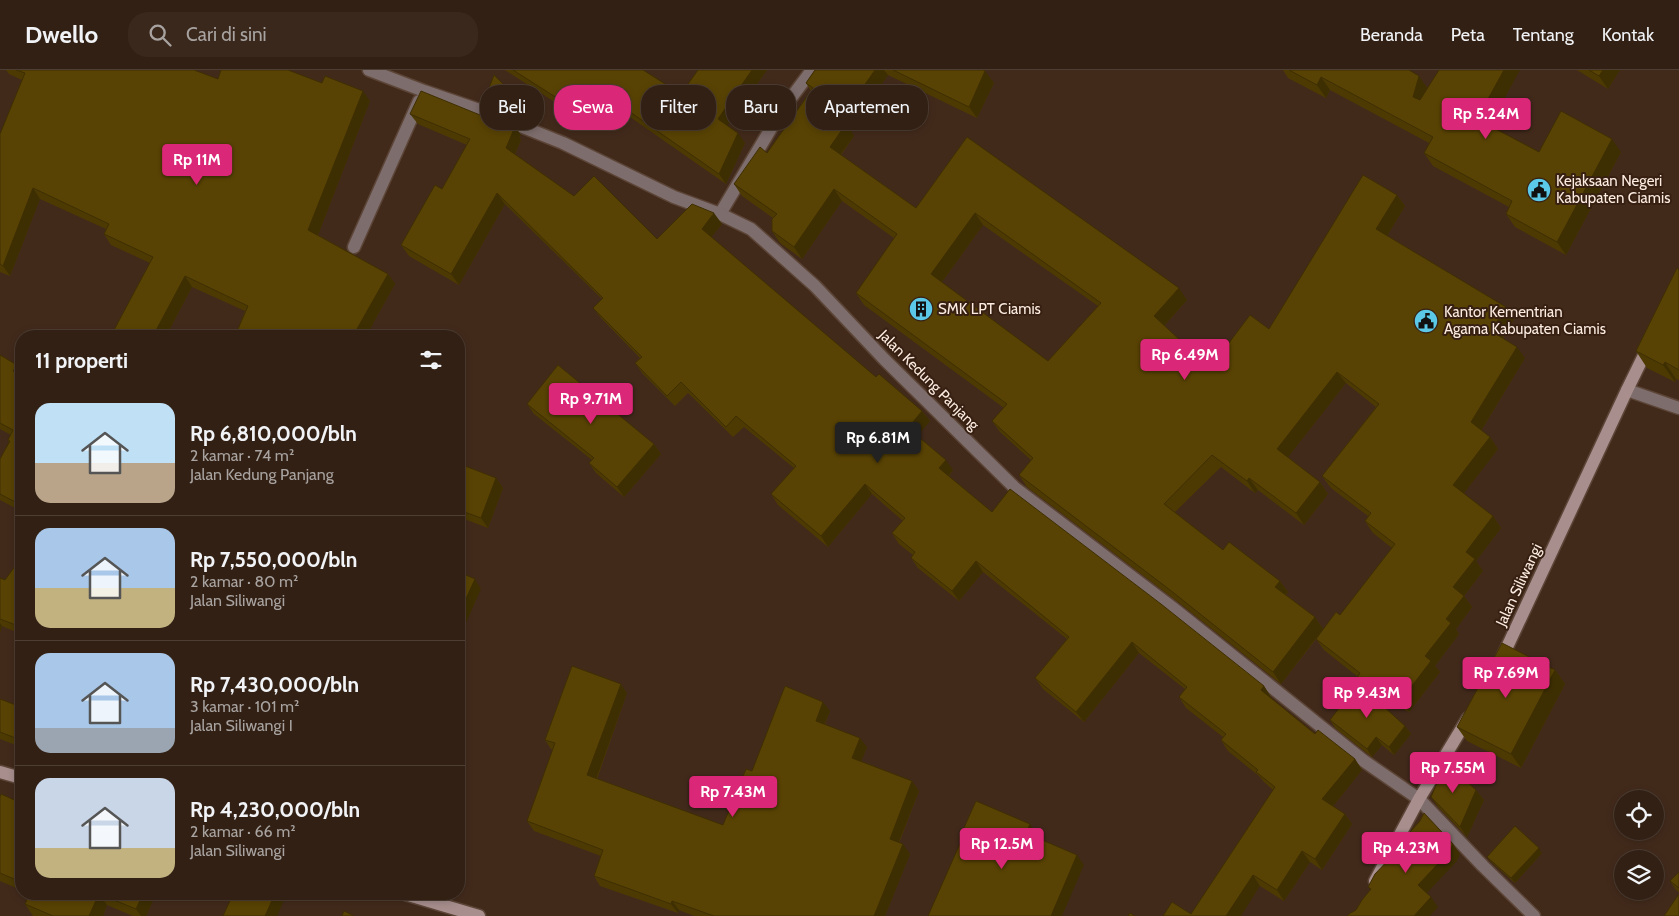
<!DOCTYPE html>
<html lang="id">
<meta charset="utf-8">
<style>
:root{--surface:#322014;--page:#3a281d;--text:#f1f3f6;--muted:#a8a3a0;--line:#4d3e34;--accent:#db2777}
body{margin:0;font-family:Cabin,sans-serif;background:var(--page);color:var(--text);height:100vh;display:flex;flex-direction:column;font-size:19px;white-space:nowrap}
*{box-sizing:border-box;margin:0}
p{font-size:16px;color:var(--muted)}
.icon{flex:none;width:28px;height:28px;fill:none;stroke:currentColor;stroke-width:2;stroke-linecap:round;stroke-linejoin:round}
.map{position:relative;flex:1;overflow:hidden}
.drawer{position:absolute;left:15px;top:260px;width:450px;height:570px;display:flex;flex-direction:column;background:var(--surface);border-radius:20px;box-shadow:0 2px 8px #0003,0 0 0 1px var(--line)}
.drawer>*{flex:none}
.hud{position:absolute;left:480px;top:15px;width:475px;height:45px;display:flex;gap:10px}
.buttons{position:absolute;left:1614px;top:720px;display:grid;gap:10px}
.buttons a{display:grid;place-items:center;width:50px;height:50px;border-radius:50%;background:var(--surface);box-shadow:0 2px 8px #0003,0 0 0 1px var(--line);font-size:25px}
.price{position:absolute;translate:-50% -42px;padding:0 11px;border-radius:5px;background:var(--accent);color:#fff;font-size:16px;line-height:32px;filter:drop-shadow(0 1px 2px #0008)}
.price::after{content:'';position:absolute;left:50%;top:30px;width:15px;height:11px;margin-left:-8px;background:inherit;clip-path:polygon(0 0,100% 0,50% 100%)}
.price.on{background:#222;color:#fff}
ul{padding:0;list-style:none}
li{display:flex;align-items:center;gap:15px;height:125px;padding:0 20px}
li+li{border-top:1px solid var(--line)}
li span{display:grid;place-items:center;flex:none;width:140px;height:100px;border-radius:15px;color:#555}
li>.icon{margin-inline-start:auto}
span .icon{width:60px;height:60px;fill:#fffc;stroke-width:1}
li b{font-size:21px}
h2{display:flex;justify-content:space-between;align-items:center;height:60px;padding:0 20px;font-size:21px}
.tag{padding:0 18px;border-radius:20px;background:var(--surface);box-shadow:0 2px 8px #0003,0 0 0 1px var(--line);font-size:18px;line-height:45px}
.tag.on{background:var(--accent);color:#fff}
header{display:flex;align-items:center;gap:30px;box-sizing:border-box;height:70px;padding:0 25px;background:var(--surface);border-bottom:1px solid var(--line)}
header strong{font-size:24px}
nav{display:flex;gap:28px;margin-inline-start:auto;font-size:18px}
.search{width:350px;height:45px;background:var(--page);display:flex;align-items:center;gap:12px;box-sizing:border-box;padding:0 18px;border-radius:20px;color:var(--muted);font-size:19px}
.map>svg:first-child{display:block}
</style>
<header>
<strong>Dwello</strong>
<div class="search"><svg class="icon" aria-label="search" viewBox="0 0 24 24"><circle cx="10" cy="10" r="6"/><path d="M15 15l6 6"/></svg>Cari di sini</div>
<nav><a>Beranda</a><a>Peta</a><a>Tentang</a><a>Kontak</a></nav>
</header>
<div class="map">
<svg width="1679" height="846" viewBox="0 0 1679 846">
<rect width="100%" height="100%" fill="#422a1b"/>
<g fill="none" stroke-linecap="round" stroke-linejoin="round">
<g stroke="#5c4537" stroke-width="15">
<path id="lane" d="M720,144L782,40L812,0"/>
</g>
<g stroke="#5c4537" stroke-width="15">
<path id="street" d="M369,0L424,21L488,43L563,73L674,127L720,144L751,159L815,216L885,290L1015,418L1173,538L1364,691L1419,729L1483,796L1534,846
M354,177L419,31
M1627,320L1679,338"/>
</g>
<g stroke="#5c4537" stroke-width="15">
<path id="secondary" d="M1501,590L1627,320L1649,275
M0,702L21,708
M1375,811L1419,729L1468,648
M405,824L479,846"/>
</g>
<use href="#lane" stroke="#7d6d6c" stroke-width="12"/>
<use href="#street" stroke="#7d6d6c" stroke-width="12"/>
<use href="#secondary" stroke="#a88f8e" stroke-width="12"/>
</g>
<path fill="#4d3a03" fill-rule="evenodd" d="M6,0H194L218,9L370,31L318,165L388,204L395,214L366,266H235L245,241L192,217L166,266H116L113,262L150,193L111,175L104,164L106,159L40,129L10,206L0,202V64L22,10L9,4Z
M505,0H643L681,24L698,0H767L727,55L745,73L726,114L597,24L578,47Z
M815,0H983L994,13L977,48L888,5L850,59L854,66L841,85L916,138L967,67L1187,230L1164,256L1210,298L1269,259L1397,125L1405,136L1387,166L1514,249L1503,268L1525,288L1481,361L1490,367L1498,379L1463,424L1493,446L1501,458L1476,491L1483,501L1464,526L1472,537L1456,559L1459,564L1435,596L1440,602L1409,642L1365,619L1357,608L1358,607L1324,580L1316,569L1281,614L1178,532L1027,417L1019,405L1031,390L1000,362L992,351L1004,338L864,235L856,223L894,168L842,131L802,189L780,173L772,161L773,148L742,126L734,114L767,83L811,21L806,13ZM983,155L1098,236L1048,291L942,212ZM1346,313L1376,337L1322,406L1331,418L1368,446L1365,451L1373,463L1392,478L1340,545L1323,559L1315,547L1286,525L1288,522L1280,511L1223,480L1175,442L1221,397L1255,423L1258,420L1304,455L1328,424L1320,412L1288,387Z
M1283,0H1409L1428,18L1490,56L1539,82H1621L1566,185L1515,157L1506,144L1509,137L1433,96L1424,83L1429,73L1330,20L1326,28L1288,8Z
M1577,0H1620L1608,19Z
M486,26L525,36L532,46L529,51L493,36Z
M410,44L521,65L519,67L521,70L515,84L574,126L657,169L722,154L711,167L876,307L922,341L930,351L917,366L953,400L949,406L992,442L1264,616L1271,627L1270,628L1315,664L1355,689L1362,700L1333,736L1345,744L1352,754L1322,800L1310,792L1284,831L1260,816L1191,844L1273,720L1264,712L1259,706L1228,681L1221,670L1223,667L1186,638L1179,627L1185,619L1139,583L1084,652L1043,619L1035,608L1067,569L983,502L959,531L918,498L911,488L913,485L899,474L892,463L903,451L872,424L828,477L778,435L771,424L794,398L744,357L733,367L688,323L675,336L643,304L635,293L640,288L601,248L593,238L602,229L505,134L459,215L409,186L401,175L442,119L467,75L418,54Z
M1679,200V310L1676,309L1675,312L1647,298L1636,281Z
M0,285L17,295L21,301V441L0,430V389L9,372L8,370L11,365L0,359Z
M527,334L654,374L661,384L624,427L596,403L589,393L592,390L534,344Z
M459,397L496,408L503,418L488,458L459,447Z
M21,488V564L2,556L0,563V508L5,510Z
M1555,600L1565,614L1521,698L1467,671L1457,657Z
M627,623L597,709L723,755L752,701L830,641L825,654L867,677L861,691L912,711L919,721L899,773L910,784L885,846H694L679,840L678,843L600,816L594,806L601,786L534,761L527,751L553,680L551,679L545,670Z
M0,629L21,637V677L0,669Z
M1330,650L1405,656L1411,664L1394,685L1382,675L1372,687L1335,658Z
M1476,720L1484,730L1467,767L1438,737L1431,727Z
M0,727L21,733V820L0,811Z
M1542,783L1515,813L1491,792L1487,787Z
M1679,802V822L1676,820L1670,811Z
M29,824H156L146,846H133L107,835L103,846H33L25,834Z"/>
<path fill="#3e2f03" d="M752,0H767L725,59L718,49Z
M875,0H884L888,5L850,59L854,66L838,88L830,77L840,50Z
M1504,0H1520L1486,62L1477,49Z
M1603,0H1620L1608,19L1599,6Z
M985,1L994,13L977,48L969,37Z
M1419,6L1428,19L1422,40L1413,27Z
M1321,7L1330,20L1326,28L1317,15Z
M590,14L597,24L578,47L571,37Z
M363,21L370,31L316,170L308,160Z
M525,36L532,46L529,51L522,41Z
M513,54L521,65L519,67L521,70L513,88L506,78L511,58Z
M738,63L745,73L726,114L719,104Z
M1612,69L1621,82L1566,185L1557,172Z
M33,118L40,129L10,206L3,196Z
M834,119L842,131L802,189L794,177Z
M497,123L505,134L459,215L451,204Z
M1397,125L1405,136L1384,171L1376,159Z
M714,143L722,154L709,170L702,159Z
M975,143L983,155L939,216L931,204Z
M388,204L395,214L366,266H353Z
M185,206L192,217L166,266H153Z
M1179,218L1187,230L1162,258L1154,246Z
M1506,237L1514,249L1499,273L1491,261Z
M1517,277L1525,288L1479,364L1471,352Z
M1665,292L1676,309L1675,312L1663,295Z
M17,295L21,301V308L13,301Z
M1337,302L1346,313L1285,391L1277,379Z
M922,341L930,351L915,369L908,358Z
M1490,367L1498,379L1461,427L1453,415Z
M654,374L661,384L624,427L617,417Z
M946,390L953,400L946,409L939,398Z
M496,408L503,418L488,458L481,448Z
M1249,408L1258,420L1255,423L1247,411Z
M1320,412L1328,424L1304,455L1296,443Z
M865,414L872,424L828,477L821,466Z
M1493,446L1501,458L1476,491L1483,501L1464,526L1472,537L1456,559L1459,564L1435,596L1440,602L1409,642L1401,630L1446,549L1453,517L1466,482Z
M976,491L983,502L959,531L952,521Z
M475,509L481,519L459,569V544Z
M1280,511L1288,522L1283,528L1275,517Z
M1315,547L1323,559L1281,614L1273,602Z
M0,553L2,556L0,563Z
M1132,572L1139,583L1084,652L1076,642Z
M1555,600L1565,614L1521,698L1511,684Z
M621,614L627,623L594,715L587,705Z
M1264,616L1271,627L1268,631L1261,620Z
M823,632L830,641L822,660L816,651Z
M1405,656L1411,664L1394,685L1389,677Z
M21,659V674L18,669Z
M1376,667L1382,675L1372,687L1367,679Z
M860,668L867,677L859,697L852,688Z
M1355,689L1362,700L1330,740L1322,729Z
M912,711L919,721L896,779L890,769Z
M1476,720L1484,730L1467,767L1460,757Z
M1345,744L1352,754L1322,800L1315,789Z
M1030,754L1038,765L1034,773L1026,763Z
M903,774L910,784L885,846H874Z
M1453,774L1460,784L1457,791L1425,825L1418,815Z
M1539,778L1542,783L1515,813L1511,808Z
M1302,781L1310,792L1284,831L1277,820Z
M1077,785L1084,795L1062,846H1051Z
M1253,805L1260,816L1241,846H1226Z
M99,824L107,835L103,846H89Z
M143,824H156L146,846H141L136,839Z
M275,824H287L277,846H265Z
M1431,827L1438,837L1430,846H1414Z
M672,831L679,840L678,843L671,834Z"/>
<path fill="#594304" stroke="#3e2f03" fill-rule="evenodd" d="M16,0H194L218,9L221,0H288L322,13L325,6L363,21L308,160L388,204L353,266H346L338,262L336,266H235L248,236L185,206L153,266H122L113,262L153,187L104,164L109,154L33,118L3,196L0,194V64L25,3Z
M513,0H643L681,24L698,0H752L718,49L738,63L719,104L590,14L571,37Z
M815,0H875L840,50L846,54L830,77L916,138L967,67L1179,218L1154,246L1210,298L1250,245L1269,259L1363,105L1397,125L1376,159L1506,237L1491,261L1517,277L1471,352L1490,367L1453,415L1493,446L1466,482L1475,489L1453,517L1464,526L1446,549L1451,553L1425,586L1431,591L1401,630L1357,608L1360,603L1316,569L1336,542L1340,545L1395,474L1365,451L1371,443L1322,406L1379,334L1337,302L1277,379L1320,412L1296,443L1249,408L1247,411L1212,385L1164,434L1223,480L1229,472L1280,511L1275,517L1315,547L1273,602L1170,520L1019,405L1033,388L992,351L1007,334L856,223L897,164L834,119L794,177L772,161V149L777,144L734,114L760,77L767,83L813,18L806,13ZM975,143L1101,233L1048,291L931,204Z
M893,0H983L985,1L969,37Z
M1289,0H1409L1419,6L1413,27L1420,30L1439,0H1504L1477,49L1539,82L1561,41L1612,69L1557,172L1506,144L1512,131L1424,83L1433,67L1321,7L1317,15Z
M1589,0H1603L1599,6Z
M494,5L525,36L522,41L486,26Z
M421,21L480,45L481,41L513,54L511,58L514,59L506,78L574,126L594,106L657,169L692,134L714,143L702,159L876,307L879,304L922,341L908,358L946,390L939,398L992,442L1010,419L1161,534L1264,616L1261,620L1315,664L1318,660L1355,689L1322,729L1345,744L1315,789L1302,781L1277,820L1253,805L1226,846H1163L1172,832L1191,844L1275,717L1256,702L1258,700L1221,670L1226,664L1179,627L1187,617L1132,572L1076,642L1035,608L1069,567L976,491L952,521L911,488L915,482L892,463L905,448L865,414L821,466L771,424L796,396L736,346L726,357L681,312L667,326L635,293L642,287L593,238L603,228L497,123L451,204L401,175L435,115L442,119L470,69L410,44Z
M1677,198L1679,200V300L1665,292L1663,295L1636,281Z
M0,285L17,295L13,301L21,305V435L0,424V389L10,371L8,370L13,360L0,353Z
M558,295L654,374L617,417L589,393L594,388L527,334Z
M460,394L496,408L481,448L459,440V397Z
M21,488V557L0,549V508L5,510Z
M459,502L475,509L459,544Z
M1502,573L1555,600L1511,684L1457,657Z
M572,596L621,614L587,705L723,755L746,699L752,701L785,616L823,632L816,651L860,668L852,688L912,711L890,769L903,774L874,846H714L672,831L671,834L594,806L603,780L527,751L555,673L545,670Z
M1358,613L1405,656L1389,677L1376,667L1367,679L1330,650Z
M0,629L21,637V659L18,669L0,662Z
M1446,692L1476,720L1460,757L1431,727Z
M1,724L21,733V812L0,803V727Z
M976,731L1030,754L1026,763L1077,785L1051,846H928L962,769H959Z
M1424,743L1453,774L1450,781L1418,815L1431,827L1414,846H1347L1349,844L1356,840L1362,830L1371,819L1368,817L1375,804L1393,785L1391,783L1420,751Z
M1515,756L1539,778L1511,808L1487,787Z
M1679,802V818L1670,811Z
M30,824H99L89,846H53L25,834Z
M99,824H143L136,839Z
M233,824H275L265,846H223Z
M1679,824V846H1664Z
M344,841L354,846H342Z
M1130,843L1135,846H1128Z"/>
<defs>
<g id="civic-disc" transform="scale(1.25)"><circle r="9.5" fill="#5ac8e6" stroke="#372011"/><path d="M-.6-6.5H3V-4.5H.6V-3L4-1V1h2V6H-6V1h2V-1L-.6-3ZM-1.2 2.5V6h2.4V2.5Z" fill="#111"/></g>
<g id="building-disc" transform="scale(1.25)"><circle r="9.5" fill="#5ac8e6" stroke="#372011"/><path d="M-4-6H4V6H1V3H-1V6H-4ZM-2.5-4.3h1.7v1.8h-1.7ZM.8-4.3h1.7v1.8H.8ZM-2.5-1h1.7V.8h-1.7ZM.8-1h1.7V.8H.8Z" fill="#111"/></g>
</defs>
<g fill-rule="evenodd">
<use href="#civic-disc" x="1539" y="120"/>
<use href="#building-disc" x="921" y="239"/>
<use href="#civic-disc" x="1426" y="251"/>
</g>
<g text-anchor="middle" stroke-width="4" stroke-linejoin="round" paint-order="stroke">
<g font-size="15" fill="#fcece2" stroke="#372011" text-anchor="start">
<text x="1556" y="116">Kejaksaan Negeri<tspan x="1556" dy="17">Kabupaten Ciamis</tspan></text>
<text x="938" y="244">SMK LPT Ciamis</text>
<text x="1444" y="247">Kantor Kementrian<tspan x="1444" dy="17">Agama Kabupaten Ciamis</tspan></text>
</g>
<g font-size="15" fill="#fcece2" stroke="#372011">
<text transform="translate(929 310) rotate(45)" y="5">Jalan Kedung Panjang</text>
<text transform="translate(1519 515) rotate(-65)" y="5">Jalan Siliwangi</text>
</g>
</g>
</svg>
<div class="buttons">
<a><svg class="icon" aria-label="locate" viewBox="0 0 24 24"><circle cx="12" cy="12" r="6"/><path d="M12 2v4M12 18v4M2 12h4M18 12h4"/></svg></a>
<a><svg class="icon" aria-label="layers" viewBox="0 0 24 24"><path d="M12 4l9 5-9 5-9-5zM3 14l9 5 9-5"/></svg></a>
</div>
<b class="price" style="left:1486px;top:70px">Rp 5.24M</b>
<b class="price" style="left:197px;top:116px">Rp 11M</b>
<b class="price" style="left:1185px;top:311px">Rp 6.49M</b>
<b class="price" style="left:591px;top:355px">Rp 9.71M</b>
<b class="price on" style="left:878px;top:394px">Rp 6.81M</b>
<b class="price" style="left:1506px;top:629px">Rp 7.69M</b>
<b class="price" style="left:1367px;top:649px">Rp 9.43M</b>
<b class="price" style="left:1453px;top:724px">Rp 7.55M</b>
<b class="price" style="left:733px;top:748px">Rp 7.43M</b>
<b class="price" style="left:1002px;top:800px">Rp 12.5M</b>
<b class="price" style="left:1406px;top:804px">Rp 4.23M</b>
<div class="hud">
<a class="tag">Beli</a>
<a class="tag on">Sewa</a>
<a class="tag">Filter</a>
<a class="tag">Baru</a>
<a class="tag">Apartemen</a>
</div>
<section class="drawer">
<h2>11 properti<svg class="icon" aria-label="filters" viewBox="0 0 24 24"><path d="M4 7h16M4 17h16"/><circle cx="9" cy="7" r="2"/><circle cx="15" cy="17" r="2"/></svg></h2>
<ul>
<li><span style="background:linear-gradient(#bfe0f5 60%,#b9a48a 0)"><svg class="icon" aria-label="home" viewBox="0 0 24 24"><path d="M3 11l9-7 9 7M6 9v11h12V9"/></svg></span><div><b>Rp 6,810,000/bln</b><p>2 kamar · 74 m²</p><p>Jalan Kedung Panjang</p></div></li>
<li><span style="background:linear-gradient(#a9c7e8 60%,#c2b280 0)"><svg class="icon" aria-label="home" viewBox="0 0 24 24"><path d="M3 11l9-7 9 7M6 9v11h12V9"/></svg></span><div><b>Rp 7,550,000/bln</b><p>2 kamar · 80 m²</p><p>Jalan Siliwangi</p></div></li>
<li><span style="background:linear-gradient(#a9c7e8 75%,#9aa5b1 0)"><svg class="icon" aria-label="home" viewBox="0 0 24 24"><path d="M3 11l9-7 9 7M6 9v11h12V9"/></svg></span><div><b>Rp 7,430,000/bln</b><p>3 kamar · 101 m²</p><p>Jalan Siliwangi I</p></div></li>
<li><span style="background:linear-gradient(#c9d6e8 70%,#c2b280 0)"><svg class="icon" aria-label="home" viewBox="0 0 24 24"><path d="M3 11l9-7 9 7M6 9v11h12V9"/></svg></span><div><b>Rp 4,230,000/bln</b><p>2 kamar · 66 m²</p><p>Jalan Siliwangi</p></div></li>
</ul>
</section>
</div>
